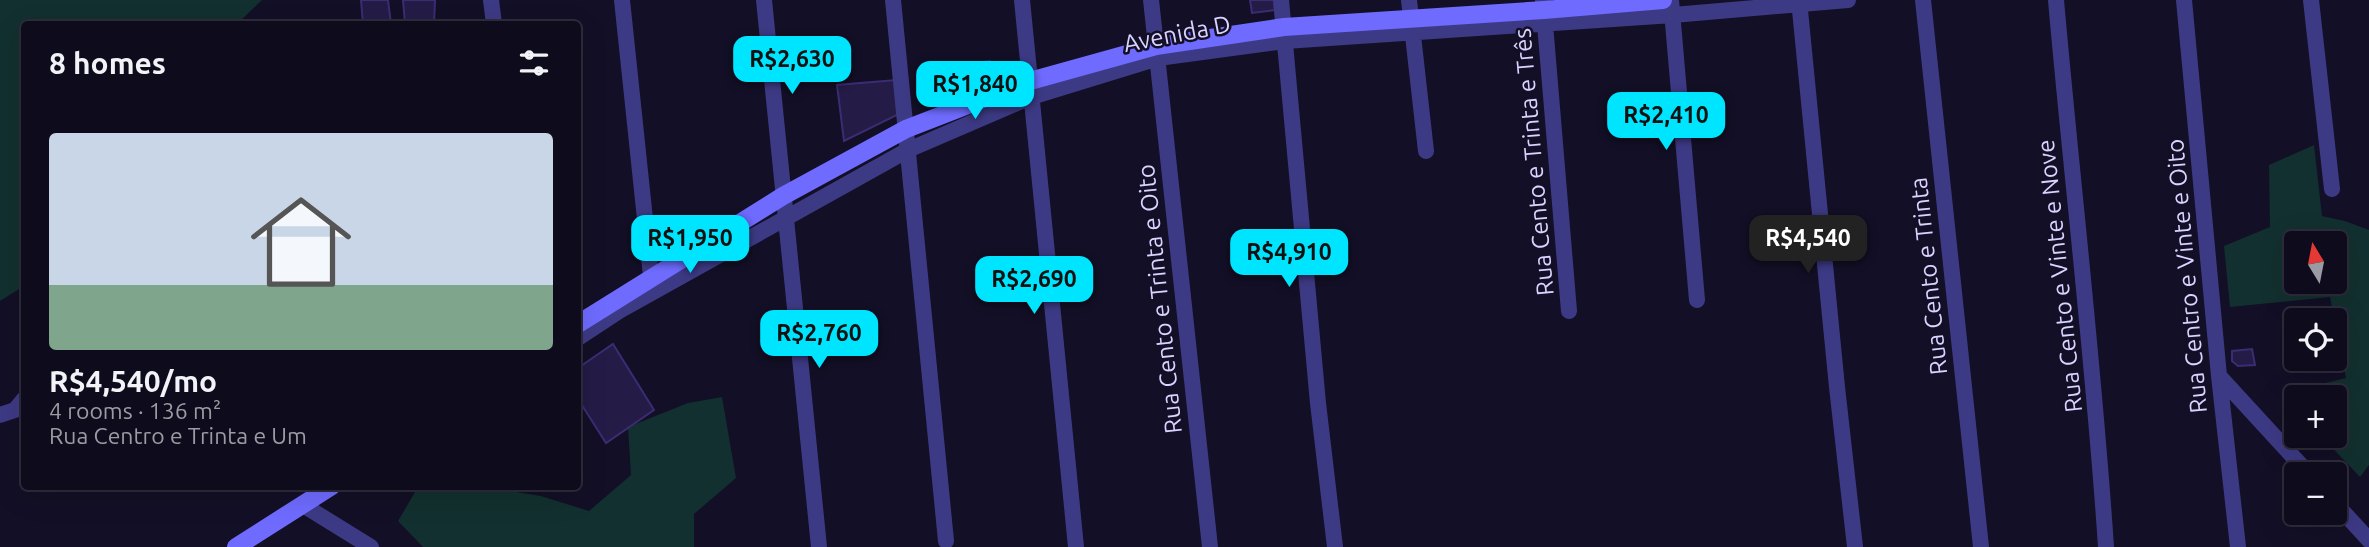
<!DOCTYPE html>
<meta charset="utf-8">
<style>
:root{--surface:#0e0b1c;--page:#171425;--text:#f1f3f6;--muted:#9b9ba3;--line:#2e2b3b;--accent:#00e5ff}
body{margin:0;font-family:Ubuntu,sans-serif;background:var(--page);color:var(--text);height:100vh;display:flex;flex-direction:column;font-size:26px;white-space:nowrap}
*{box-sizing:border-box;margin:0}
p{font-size:23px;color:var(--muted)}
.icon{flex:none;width:38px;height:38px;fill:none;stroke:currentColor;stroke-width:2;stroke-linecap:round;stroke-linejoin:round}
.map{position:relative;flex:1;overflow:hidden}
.panel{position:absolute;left:21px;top:21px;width:560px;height:469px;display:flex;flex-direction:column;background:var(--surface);border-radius:7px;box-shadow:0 7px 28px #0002,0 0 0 2px var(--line)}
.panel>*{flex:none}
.needle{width:46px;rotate:350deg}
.tools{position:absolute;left:2284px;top:231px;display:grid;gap:14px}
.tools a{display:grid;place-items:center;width:63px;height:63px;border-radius:7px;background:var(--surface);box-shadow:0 7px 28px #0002,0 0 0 2px var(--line);font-size:35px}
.price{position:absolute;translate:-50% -60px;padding:0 16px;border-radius:14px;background:var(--accent);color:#111;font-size:23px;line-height:46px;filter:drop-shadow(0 2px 4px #0008)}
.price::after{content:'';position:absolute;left:50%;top:42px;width:21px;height:16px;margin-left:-10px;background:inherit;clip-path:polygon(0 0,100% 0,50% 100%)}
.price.selected{background:#222;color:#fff}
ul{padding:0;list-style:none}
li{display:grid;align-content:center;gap:14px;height:371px;padding:0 28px}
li+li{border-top:2px solid var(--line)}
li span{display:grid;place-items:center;height:217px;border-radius:7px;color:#555}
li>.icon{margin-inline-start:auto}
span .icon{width:126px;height:126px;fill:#fffc;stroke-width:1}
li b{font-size:30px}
h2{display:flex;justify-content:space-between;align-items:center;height:84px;padding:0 28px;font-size:30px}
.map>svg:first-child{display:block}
</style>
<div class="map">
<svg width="2369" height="547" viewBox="0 0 2369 547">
<rect width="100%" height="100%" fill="#130f26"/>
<path fill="#12302f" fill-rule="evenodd" d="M0,0H262L237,24H24V286L0,301Z
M2314,145L2322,216L2345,221L2369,230V465L2360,477L2321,436H2334V397H2309V387L2346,378L2330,297L2230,307L2224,246L2270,227L2269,165ZM2296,243H2334V282H2296Z
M722,397L736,478L694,514V547H423L398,521L418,487H484L541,496L589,511L631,475L628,427L688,403Z"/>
<path fill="#241b47" stroke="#3b2d73" stroke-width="2" d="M361,0H388L391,24H363Z
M403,0H435L434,24H405Z
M1250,0H1274L1275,10L1252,13Z
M990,61L991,67L968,76L966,64Z
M896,80L899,114L844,141L837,85Z
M613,344L654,410L606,443L578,399V368Z
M2252,349L2255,365L2238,366L2232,361V351Z"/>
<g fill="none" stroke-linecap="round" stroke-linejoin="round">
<path stroke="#3d3a85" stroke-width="16" d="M491,0L494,24
M622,0L651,276
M764,0L819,547
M893,0L946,541
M1022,0L1076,547
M1151,0L1210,547
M1281,0L1318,403L1335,547
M1409,0L1426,151
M1543,0L1569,311
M1671,0L1697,300
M1799,0L1837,387L1855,547
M1923,0L1981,547
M2056,0C2072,182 2094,364 2106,547
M2184,0L2219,376L2238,547
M2311,0L2332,189
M578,338L619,311L908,150L1031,97L1158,58L1285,41L1673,15L1848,0
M2219,376L2309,474
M0,415L15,410L24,399
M2334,502L2369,540
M303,505L371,547"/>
<path stroke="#6f6bff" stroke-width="18" d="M578,324L783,196L906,129L1030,81L1156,46L1284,27L1544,10L1663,0
M236,547L332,486"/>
</g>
<g text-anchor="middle" stroke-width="5" stroke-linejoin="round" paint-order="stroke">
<g font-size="24" fill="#d9d4ff" stroke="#130f26">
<text transform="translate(1177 34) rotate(-11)" y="8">Avenida D</text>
<text transform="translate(1534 162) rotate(-95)" y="8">Rua Cento e Trinta e Três</text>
<text transform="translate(1929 276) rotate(-96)" y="8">Rua Cento e Trinta</text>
<text transform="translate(2060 276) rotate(-96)" y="8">Rua Cento e Vinte e Nove</text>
<text transform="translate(2187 276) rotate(-95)" y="8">Rua Centro e Vinte e Oito</text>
<text transform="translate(1160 299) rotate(-96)" y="8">Rua Cento e Trinta e Oito</text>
</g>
</g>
</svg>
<div class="tools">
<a><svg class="needle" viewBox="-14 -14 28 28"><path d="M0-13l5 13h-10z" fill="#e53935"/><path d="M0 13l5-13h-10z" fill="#9b9ba3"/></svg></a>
<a><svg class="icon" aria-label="locate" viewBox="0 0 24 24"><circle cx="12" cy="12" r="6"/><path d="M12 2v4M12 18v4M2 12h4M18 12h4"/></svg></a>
<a>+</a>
<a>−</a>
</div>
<b class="price" style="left:792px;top:96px">R$2,630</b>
<b class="price" style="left:975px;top:121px">R$1,840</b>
<b class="price" style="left:1666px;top:152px">R$2,410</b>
<b class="price" style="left:690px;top:275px">R$1,950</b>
<b class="price selected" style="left:1808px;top:275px">R$4,540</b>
<b class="price" style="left:1289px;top:289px">R$4,910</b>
<b class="price" style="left:1034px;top:316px">R$2,690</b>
<b class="price" style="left:819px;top:370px">R$2,760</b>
<section class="panel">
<h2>8 homes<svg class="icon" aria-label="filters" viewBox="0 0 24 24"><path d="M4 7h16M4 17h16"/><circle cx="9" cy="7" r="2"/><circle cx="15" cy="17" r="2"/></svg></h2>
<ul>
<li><span style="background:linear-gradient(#c9d6e8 70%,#7fa58c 0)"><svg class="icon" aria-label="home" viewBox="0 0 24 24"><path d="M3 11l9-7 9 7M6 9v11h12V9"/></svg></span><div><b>R$4,540/mo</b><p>4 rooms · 136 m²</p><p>Rua Centro e Trinta e Um</p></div></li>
</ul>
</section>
</div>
